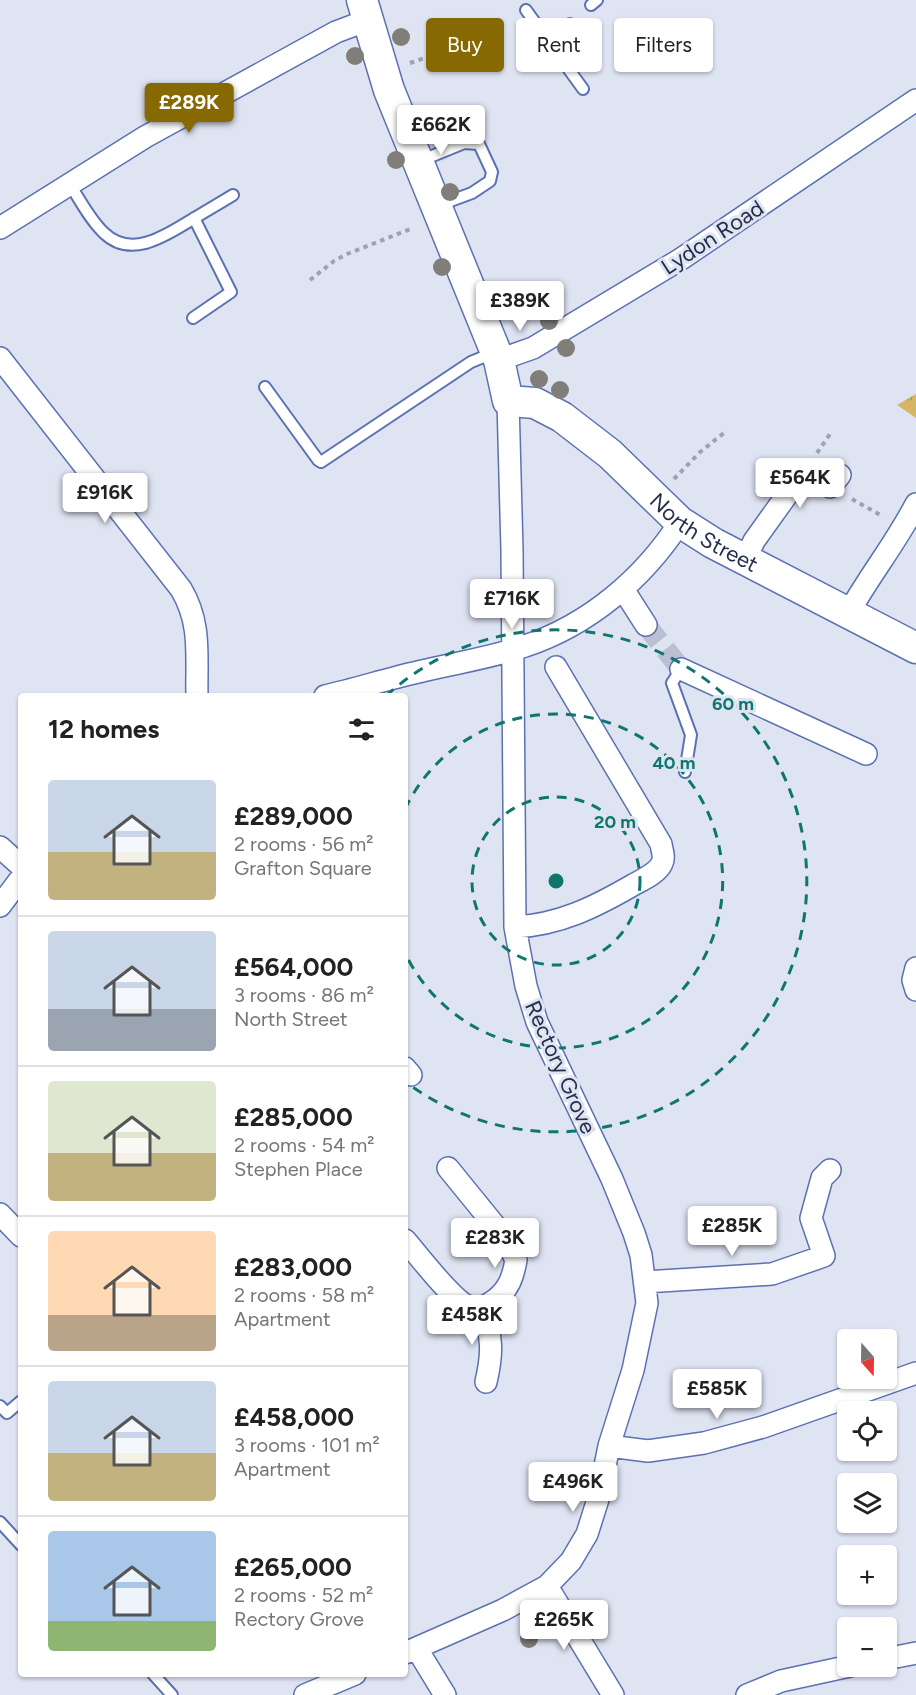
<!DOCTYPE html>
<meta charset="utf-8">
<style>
:root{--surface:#fff;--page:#f2f2f2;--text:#222;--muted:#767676;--line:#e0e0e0;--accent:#876904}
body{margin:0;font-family:Figtree,sans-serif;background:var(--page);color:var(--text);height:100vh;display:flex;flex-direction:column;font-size:22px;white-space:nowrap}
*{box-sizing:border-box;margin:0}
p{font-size:20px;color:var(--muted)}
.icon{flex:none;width:33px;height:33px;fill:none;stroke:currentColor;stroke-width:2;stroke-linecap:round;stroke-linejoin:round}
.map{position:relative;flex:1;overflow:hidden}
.drawer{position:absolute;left:18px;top:693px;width:390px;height:984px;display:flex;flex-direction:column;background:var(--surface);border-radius:6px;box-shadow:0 2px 4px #0004}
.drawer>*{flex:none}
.hud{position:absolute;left:426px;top:18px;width:399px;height:54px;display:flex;gap:12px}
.needle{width:39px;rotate:160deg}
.tools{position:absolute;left:837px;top:1329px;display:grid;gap:12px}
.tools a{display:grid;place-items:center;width:60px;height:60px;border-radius:6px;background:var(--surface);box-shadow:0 2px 4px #0004;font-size:30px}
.price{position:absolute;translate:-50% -51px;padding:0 14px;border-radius:6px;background:#fff;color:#222;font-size:20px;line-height:39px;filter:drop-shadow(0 2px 3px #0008)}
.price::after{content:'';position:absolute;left:50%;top:36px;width:18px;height:14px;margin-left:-9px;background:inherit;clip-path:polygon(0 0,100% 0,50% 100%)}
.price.active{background:var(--accent);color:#fff}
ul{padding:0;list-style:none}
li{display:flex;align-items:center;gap:18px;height:150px;padding:0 30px}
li+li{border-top:2px solid var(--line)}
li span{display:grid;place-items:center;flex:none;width:168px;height:120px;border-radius:6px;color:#555}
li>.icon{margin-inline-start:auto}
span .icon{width:72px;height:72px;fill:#fffc;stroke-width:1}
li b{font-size:26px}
h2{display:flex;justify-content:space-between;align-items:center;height:72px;padding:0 30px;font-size:26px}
.pill{padding:0 21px;border-radius:6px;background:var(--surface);box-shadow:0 2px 4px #0004;font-size:21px;line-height:54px}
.pill.active{background:var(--accent);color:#fff}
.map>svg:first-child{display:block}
</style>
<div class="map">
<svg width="916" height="1695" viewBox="0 0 916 1695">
<defs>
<pattern id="park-tufts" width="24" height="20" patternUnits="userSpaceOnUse" patternTransform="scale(1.5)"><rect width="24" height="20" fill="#d5b667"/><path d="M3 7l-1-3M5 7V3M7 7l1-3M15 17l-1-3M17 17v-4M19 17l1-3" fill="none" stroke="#ad9457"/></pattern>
</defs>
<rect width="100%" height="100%" fill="#dfe4f3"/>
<path fill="url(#park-tufts)" d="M916,394V418L897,405Z"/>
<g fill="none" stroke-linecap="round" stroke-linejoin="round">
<path stroke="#bac0d1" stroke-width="21" stroke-dasharray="21 10" stroke-linecap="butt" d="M646,625L681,669"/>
<g stroke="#5b71b2" stroke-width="14">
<path id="service" d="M591,5L597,0
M526,10L583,89
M549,43L570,24
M420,161L464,143L479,144L492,172L490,181L472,193L437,206
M69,183C80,200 90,220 104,233C132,260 168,234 193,219C206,211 220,203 233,195
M193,318L231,292L194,218
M265,387L318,460L321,462L471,362L493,353
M681,669L672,683L691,735L685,772
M0,1406L7,1413L21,1401
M0,1522L21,1545
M153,1674L172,1695"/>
</g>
<g stroke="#5b71b2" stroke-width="24">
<path id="minor" d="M0,228L145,137L336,32L368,20
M0,358L181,589C202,624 196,657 197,696
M499,360L533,348L681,259L916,100
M745,560L754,541L804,471L830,487L840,475
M623,589L646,625
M848,614C869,576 896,543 916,504
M681,669L866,754
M325,696C356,689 387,679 418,672C454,663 491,658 525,646C589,625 644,578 680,522
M0,847L21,866
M0,906L21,878
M515,927C559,925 595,907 633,885C642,880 658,873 662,863C665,857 662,851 661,844L556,667
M916,968L913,980L916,990
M405,1068L411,1075
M0,1214L21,1236
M405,1240C419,1256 452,1300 469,1307C480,1311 487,1305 495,1300C509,1289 513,1277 516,1260L505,1238L448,1168
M645,1282L772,1274L824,1256L811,1218L822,1178L830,1170
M483,1308C492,1338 493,1352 486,1382
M609,1446L648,1451L704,1443L763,1427L916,1373
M547,1586L613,1695
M417,1649L445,1695
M405,1653L503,1610L547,1586L571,1561L587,1534L599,1496L609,1446L633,1370L647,1303L641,1255L634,1233L612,1179L537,1022L526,986L515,927L512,550L508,401
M886,1659L916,1653
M305,1695L355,1674
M747,1695L781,1681L850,1666"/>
</g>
<g stroke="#5b71b2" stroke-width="33">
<g id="secondary">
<path id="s1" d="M362,0L389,90L499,360L508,401L535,403L562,417L610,454L680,522L713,543L916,648"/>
</g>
</g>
<path stroke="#9ba2b6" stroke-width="4" stroke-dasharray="4.5 4.5" stroke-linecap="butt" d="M410,63L430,56L463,39L479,69
M428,113L437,108
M310,280L334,261L347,254L413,228
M817,453L830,434
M674,479L699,453L725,432
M852,499L882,516"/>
<use href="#service" stroke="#fff" stroke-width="10"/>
<use href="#minor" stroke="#fff" stroke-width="21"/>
<use href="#secondary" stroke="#fff" stroke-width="30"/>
</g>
<g fill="#817e79">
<circle cx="401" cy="37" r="9"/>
<circle cx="355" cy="56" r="9"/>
<circle cx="396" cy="160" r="9"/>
<circle cx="450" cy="192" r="9"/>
<circle cx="442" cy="267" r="9"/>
<circle cx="549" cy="321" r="9"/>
<circle cx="566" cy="348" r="9"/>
<circle cx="539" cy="379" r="9"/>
<circle cx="560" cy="390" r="9"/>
<circle cx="538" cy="605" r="9"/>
<circle cx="529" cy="1639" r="9"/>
</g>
<g fill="none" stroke="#0f766e" stroke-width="3" stroke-dasharray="10 8">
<circle cx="556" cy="881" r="84"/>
<path d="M405 809A167 167 0 1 1 405 953"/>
<path d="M386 696A251 251 0 1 1 407 1083"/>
</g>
<g text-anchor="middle" stroke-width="6" stroke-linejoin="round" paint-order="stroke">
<g font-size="22" fill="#242e4a" stroke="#dfe4f3">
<text transform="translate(712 237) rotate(-33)" y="8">Lydon Road</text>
<text dy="8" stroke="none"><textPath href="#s1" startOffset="669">North Street</textPath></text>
<text transform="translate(561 1067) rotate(66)" y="8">Rectory Grove</text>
</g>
</g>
<circle cx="556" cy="881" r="9" fill="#0f766e" stroke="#dfe4f3" stroke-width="3"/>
<g font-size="18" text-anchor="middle" font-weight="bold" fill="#0f766e" stroke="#dfe4f3" stroke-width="6" stroke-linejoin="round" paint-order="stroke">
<text x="733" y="710">60 m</text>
<text x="674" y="769">40 m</text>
<text x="615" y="828">20 m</text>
</g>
</svg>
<div class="tools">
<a><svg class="needle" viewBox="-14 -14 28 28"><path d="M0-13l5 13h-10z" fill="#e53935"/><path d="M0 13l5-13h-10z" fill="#767676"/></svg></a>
<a><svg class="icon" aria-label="locate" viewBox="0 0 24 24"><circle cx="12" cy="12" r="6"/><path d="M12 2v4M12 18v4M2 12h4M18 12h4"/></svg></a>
<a><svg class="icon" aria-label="layers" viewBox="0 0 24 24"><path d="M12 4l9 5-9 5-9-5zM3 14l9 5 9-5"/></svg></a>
<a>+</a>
<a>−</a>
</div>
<b class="price active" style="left:189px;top:134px">£289K</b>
<b class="price" style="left:441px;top:156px">£662K</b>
<b class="price" style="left:520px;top:332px">£389K</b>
<b class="price" style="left:800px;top:509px">£564K</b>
<b class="price" style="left:105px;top:524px">£916K</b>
<b class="price" style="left:512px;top:630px">£716K</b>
<b class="price" style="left:732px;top:1257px">£285K</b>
<b class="price" style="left:495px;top:1269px">£283K</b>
<b class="price" style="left:472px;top:1346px">£458K</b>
<b class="price" style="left:717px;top:1420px">£585K</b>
<b class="price" style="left:573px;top:1513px">£496K</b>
<b class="price" style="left:564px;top:1651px">£265K</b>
<div class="hud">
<a class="pill active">Buy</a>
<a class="pill">Rent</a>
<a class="pill">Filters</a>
</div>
<section class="drawer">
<h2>12 homes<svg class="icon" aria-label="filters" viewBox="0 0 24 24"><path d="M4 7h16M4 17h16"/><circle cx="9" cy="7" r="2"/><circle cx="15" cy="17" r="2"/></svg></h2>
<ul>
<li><span style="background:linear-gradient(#c9d6e8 60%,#c2b280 0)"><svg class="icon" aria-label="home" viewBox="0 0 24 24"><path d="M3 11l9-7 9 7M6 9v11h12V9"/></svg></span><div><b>£289,000</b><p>2 rooms · 56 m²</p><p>Grafton Square</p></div></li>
<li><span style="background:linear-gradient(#c9d6e8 65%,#9aa5b1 0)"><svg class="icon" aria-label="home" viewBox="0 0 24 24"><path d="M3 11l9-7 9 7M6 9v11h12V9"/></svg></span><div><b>£564,000</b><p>3 rooms · 86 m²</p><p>North Street</p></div></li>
<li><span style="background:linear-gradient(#dfe7d0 60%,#c2b280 0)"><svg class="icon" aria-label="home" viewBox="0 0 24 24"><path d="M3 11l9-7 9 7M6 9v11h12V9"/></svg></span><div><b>£285,000</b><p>2 rooms · 54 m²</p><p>Stephen Place</p></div></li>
<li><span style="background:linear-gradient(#ffd9b3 70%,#b9a48a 0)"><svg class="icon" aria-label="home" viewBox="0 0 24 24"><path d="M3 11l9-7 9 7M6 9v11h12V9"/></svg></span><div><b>£283,000</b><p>2 rooms · 58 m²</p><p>Apartment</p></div></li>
<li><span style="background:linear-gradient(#c9d6e8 60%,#c2b280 0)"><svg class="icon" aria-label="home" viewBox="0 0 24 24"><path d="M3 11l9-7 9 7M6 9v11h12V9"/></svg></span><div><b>£458,000</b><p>3 rooms · 101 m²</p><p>Apartment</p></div></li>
<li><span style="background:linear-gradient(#a9c7e8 75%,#8fb573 0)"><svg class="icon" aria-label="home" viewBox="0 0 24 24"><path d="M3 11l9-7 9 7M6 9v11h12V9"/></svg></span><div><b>£265,000</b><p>2 rooms · 52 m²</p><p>Rectory Grove</p></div></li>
</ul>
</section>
</div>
